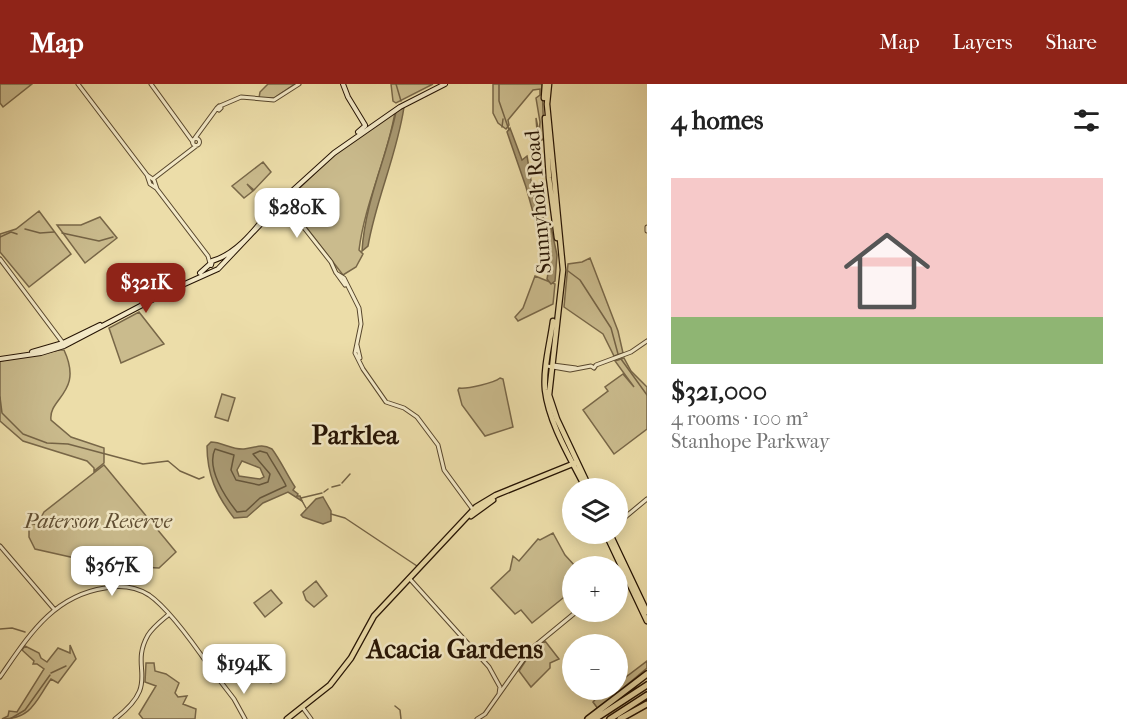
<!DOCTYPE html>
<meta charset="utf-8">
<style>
:root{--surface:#fff;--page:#f2f2f2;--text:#222;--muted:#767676;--accent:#8f2418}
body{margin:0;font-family:"IM FELL French Canon",serif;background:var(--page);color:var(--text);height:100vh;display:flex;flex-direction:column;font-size:22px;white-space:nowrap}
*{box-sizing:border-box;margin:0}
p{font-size:20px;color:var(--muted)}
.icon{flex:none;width:33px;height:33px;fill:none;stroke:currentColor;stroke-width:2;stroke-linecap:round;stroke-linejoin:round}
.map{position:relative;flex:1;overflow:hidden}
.side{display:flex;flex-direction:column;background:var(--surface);width:480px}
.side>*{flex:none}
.tools{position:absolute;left:562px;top:394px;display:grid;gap:12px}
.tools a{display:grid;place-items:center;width:66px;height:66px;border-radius:50%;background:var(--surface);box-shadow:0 3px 15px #0003;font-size:30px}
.price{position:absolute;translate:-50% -51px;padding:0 14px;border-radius:12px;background:#fff;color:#222;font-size:20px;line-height:39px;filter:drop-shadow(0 2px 3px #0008)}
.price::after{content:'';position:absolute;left:50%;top:36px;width:18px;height:14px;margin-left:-9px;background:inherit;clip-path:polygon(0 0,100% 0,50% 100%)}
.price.selected{background:var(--accent);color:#fff}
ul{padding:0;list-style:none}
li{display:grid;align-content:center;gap:12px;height:318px;padding:0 24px}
li span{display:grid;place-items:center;height:186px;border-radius:0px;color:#555}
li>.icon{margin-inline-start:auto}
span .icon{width:108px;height:108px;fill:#fffc;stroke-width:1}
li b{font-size:26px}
h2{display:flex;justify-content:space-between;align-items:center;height:72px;padding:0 24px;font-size:26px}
header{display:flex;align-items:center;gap:36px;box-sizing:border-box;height:84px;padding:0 30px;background:var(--accent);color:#fff}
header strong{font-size:28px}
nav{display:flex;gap:33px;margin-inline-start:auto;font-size:21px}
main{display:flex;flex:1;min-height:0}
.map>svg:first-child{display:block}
</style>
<header>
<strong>Map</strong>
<nav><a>Map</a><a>Layers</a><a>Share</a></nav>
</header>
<main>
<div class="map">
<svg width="647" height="635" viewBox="0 0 647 635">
<rect width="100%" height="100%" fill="#ecdda9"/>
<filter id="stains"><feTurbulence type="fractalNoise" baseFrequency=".00333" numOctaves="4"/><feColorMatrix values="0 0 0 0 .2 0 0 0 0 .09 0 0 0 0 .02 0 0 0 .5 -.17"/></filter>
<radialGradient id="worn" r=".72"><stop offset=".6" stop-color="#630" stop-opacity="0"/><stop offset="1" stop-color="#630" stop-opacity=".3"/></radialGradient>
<path fill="#cabb8d" stroke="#786748" stroke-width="1.5" d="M0,0H32L3,23L0,19Z
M268,0H295L274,14H259L260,8Z
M391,0H433L396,19L393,17Z
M493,0H542L544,54L538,60L536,34L539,49L540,38L536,14L540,11V5L533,6L508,36L509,41L506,45L498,39L493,29Z
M395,28C387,76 365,118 359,166L363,170L356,183L343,191L286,117L334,71Z
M263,78L271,88L254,106L247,100L253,107L244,114L232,102Z
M39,127L71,170L29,203L0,168V150L16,145Z
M100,133L117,154L85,179L57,141H81Z
M590,174L618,247L623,269L614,272L603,250L564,223L568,180L582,178Z
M535,192L555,200L553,220L518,237L515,233L523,224Z
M139,228L164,260L121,279L109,244Z
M60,266H64C84,309 48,314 51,336L71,353L104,364V379L94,387V384L87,377L23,357L0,337V277Z
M624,274L631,287L647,303V345L614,370L583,326L608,307L605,303L623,290L634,303L615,277Z
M500,294L503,295L513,343L485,352L462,321L458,306L459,304C468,305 494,299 500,294Z
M222,310L235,314L228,337L215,333Z
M104,381L176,468L159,484C137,484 118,474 97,479L35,465L29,453V439L37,441L44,428Z
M553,449L565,471L576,483H573V506L532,539L521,526L515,530L491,504L510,486L513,472L519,477L538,455L540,456Z
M316,497L327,512L314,523L306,516L303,508Z
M271,506L282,519L265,533L254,519Z
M545,557L559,575L550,579V584L531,603L519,587L532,567Z
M70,561L76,575L58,599L51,595C36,616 32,635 2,635L8,632L9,627L17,628L44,585L37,580H33L34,577L22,566L25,562L39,569L41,574L47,578L58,564L70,569Z
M647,577V584L598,625L593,618L604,606H618V599Z
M146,579H154L155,587L166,590L179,599L175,609L178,613L187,612L183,620L196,625L195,635H143L139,630L156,602L145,598Z
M269,581L278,593L271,599L253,593Z"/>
<path fill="#a89871" stroke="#746345" stroke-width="1.5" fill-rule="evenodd" d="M404,23C397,71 376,115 368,162L362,167C365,118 386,75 396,28Z
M510,44L522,76L527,72C531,93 533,129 551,143L557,171L555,197L551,200L547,195L550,178L546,156L536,139L526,103L507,48Z
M211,358C222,358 232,366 244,365C256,364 260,359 272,365C281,377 287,391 295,403L293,406L298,410L297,412H300L302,417L288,408L263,419L247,433L234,434C216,411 207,390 207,362ZM242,377L260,384L264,393L260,395L239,392L237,386Z
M323,413L331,427V437L323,440L303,433L301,431L316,415Z"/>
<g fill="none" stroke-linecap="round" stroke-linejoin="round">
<path stroke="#66563a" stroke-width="1.5" d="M215,365L234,371L231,386L236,396L259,401L268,398L270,390L253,370L260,367L267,369C270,375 285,398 286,402L260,414L246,427L237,428C225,413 206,384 215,365Z"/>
<path stroke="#746345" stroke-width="1.5" d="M396,0L401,17
M499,0V17L509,46
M502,43L503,35
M25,145L40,149L54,148
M62,149L99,157L113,153
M0,153L11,148L17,150
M568,187L580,196L611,244L618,270
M621,275L647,311
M0,313L2,329L23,350L47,359L68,360L143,380L168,377L180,387L199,395L204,393
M342,399L350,390
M332,403L340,401
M324,408L328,405
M301,414L322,409
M301,415L306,424
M331,430L345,434L417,482
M0,545L12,544L25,548
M51,589L66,582
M395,622L400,626L401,635
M10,635L25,626L50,591"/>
<g stroke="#57462c" stroke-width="5">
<path id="tertiary" d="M78,0L147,91L154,96L157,105L208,172L210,179
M151,0L193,58
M219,22L221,24L219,26L217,24Z
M220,22L241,13L274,16L299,0
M195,54L217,24
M192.5 58a3.5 3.5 0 1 1 7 0a3.5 3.5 0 1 1-7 0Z
M147,91L150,100L156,104
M153,95L196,62
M283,117L331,178L336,189L344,194L359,224L361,240L355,269L363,285L386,318L404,324L417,333L438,361L444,386L474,427
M647,143V147
M0,175L63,259
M337,190L345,201
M357,261L360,274
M553,281L576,284
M547,282L570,286L591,282L594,284L596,281L631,268L647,257
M618,439L647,415
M0,462L54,525
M409,494L489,583L500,603L499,610
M214,589L234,615L245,635
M0,593C28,553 52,512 105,504C120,501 136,503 149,511C168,524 198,566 211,585
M303,624L311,635
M115,635C163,598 128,586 148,551C153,543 161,537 168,531
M477,635L485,630L531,565L576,528"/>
</g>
<g stroke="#251303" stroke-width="6">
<path id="secondary" d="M343,0L348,13L365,41
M358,48L365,42
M211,181L212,177C244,168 264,131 286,109
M200,189L210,180
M32,268L63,259L100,241
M0,275L41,269L64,262L169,207L218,185L291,108L334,69L400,23L445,0"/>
</g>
<g stroke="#251303" stroke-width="7">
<path id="primary" d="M549,0L547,20L563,186L549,311L557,335L590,405
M544,14L545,0
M545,34L549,94L557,154
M553,237C550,259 543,284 545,306C549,340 571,375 586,405
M471,432L493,416
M606,450L647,537
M610,450L647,528
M287,635L330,601L351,574L374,532L476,423L496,411L575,379"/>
</g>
<g stroke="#251303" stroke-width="8">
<path id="motorway" d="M588,635L647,590
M595,635L647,601
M610,635L647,611
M620,635L647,620"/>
</g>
<use href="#tertiary" stroke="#f3e9c7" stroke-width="3"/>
<use href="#secondary" stroke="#f3e9c7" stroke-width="4"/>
<use href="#primary" stroke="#ecdda9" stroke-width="4.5"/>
<use href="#motorway" stroke="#ecdda9" stroke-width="5"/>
</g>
<g text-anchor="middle" stroke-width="5" stroke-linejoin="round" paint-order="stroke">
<g font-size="21" fill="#251303" stroke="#f3e9c7">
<text transform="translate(538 118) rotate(-95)" y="7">Sunnyholt Road</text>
</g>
<g font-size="21" font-style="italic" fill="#5f4e33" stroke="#f3e9c7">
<text x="98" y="444">Paterson Reserve</text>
</g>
<g font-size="27" font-weight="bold" fill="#251303" stroke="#f3e9c7">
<text x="355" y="360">Parklea</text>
<text x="455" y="574">Acacia Gardens</text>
</g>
</g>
<rect width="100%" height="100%" filter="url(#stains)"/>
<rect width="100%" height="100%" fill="url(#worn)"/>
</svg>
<div class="tools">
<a><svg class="icon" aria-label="layers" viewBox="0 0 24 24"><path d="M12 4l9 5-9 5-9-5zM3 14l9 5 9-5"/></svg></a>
<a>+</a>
<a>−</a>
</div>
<b class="price" style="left:297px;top:155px">$280K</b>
<b class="price selected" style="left:146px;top:230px">$321K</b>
<b class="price" style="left:112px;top:513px">$367K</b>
<b class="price" style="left:244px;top:611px">$194K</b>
</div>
<section class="side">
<h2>4 homes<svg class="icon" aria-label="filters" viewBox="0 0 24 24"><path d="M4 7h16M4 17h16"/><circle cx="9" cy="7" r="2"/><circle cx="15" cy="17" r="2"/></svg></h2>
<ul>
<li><span style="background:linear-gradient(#f6c9c9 75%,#8fb573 0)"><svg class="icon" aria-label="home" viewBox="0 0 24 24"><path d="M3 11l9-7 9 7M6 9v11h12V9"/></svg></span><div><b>$321,000</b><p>4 rooms · 100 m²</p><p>Stanhope Parkway</p></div></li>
</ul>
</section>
</main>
